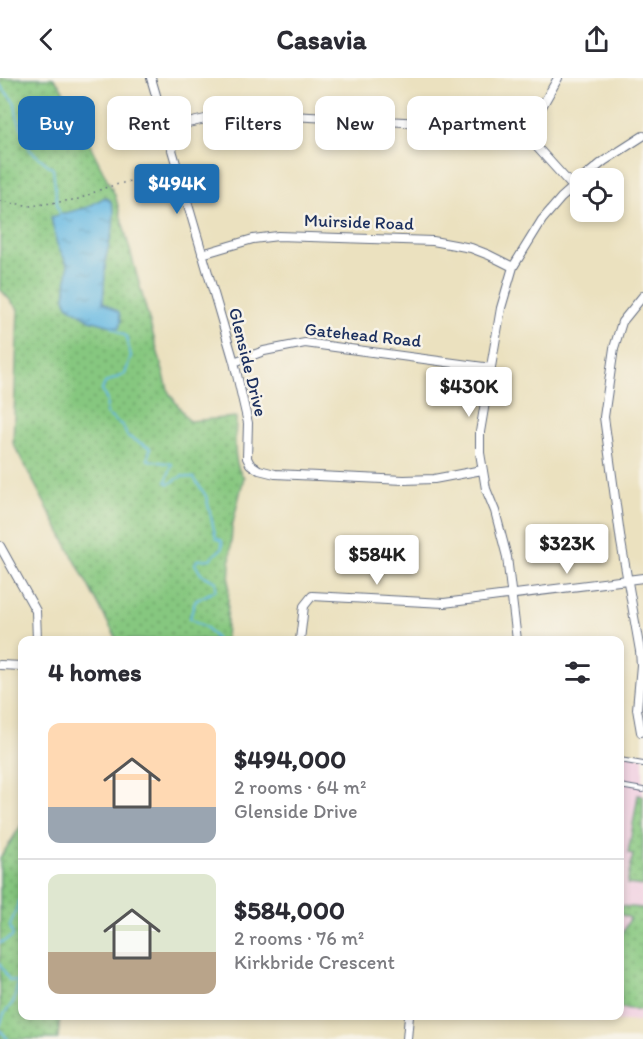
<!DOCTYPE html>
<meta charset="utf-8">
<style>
:root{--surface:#fff;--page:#f7f7f7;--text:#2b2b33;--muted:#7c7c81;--line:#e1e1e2;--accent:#1f6fb2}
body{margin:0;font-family:Itim,sans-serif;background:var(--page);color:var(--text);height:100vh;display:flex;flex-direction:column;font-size:22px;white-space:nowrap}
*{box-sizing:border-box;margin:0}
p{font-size:20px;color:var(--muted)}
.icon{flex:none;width:33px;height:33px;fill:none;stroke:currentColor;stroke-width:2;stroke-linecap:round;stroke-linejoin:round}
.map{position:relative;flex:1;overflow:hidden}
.side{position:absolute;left:18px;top:558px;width:606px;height:384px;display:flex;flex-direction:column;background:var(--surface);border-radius:12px;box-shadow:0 3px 9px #0003}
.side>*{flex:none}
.top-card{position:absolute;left:18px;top:18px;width:608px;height:54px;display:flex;gap:12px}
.buttons{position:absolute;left:570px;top:90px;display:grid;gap:12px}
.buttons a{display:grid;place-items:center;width:54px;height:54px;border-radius:12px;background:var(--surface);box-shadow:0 3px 9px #0003;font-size:30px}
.price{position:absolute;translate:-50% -51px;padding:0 14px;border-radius:6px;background:#fff;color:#222;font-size:20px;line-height:39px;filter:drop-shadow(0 2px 3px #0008)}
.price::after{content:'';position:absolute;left:50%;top:36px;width:18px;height:14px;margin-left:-9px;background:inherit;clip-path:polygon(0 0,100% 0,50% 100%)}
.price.on{background:var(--accent);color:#fff}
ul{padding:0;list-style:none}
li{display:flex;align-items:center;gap:18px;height:150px;padding:0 30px}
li+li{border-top:2px solid var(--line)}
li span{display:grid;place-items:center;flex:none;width:168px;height:120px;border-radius:12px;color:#555}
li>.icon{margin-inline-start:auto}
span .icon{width:72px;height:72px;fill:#fffc;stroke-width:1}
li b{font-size:26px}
h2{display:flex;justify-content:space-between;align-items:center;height:72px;padding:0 30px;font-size:26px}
.tag{padding:0 21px;border-radius:12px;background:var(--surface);box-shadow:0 3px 9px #0003;font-size:21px;line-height:54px}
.tag.on{background:var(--accent);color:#fff}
header{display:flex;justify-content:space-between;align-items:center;height:78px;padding:0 30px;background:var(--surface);font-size:27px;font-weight:700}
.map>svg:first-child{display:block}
</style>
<header><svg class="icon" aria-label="back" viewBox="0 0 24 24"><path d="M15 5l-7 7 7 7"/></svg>Casavia<svg class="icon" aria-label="share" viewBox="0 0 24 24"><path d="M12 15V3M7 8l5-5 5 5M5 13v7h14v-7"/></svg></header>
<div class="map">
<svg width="643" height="961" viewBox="0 0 643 961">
<defs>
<pattern id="park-dots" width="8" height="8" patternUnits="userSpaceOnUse" patternTransform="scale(1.5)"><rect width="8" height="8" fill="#86c77f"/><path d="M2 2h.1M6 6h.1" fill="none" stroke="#6da26b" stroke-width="1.8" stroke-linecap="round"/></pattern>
<pattern id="water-ripples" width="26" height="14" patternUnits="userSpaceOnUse" patternTransform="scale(1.5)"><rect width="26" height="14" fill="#67bae3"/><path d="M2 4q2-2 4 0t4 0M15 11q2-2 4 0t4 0" fill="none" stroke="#5498bb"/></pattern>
</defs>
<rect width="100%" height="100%" fill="#f7f3e8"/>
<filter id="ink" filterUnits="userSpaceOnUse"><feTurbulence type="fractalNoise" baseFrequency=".0167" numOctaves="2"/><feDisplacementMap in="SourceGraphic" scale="12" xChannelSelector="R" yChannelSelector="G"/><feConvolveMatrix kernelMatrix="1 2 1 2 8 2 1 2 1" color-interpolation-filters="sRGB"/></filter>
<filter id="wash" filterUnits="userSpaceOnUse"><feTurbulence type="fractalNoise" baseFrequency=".008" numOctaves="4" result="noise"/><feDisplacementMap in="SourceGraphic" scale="24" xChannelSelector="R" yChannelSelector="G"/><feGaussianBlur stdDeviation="1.35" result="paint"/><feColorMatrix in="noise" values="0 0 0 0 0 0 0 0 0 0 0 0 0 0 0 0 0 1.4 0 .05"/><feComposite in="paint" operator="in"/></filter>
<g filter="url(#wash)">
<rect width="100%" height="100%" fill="#ebe1bf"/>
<path fill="#f1d0e2" d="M620,674L643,679V944L516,938H620Z"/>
<path fill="url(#park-dots)" stroke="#507b6e" stroke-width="1.5" d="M0,0H53L60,7L115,117L169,315L189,343L236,339C236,356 231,386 244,399L232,449L226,562H117L13,365L18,231L0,211Z
M638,717L643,718V808L627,806L633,776L628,775Z
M22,746V938H60L58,961H0V780Z
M620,828L643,830V932L620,930V861L630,840L620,836Z"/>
<path fill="url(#water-ripples)" stroke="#4174a0" stroke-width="1.5" d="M105,119L110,122L114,133L113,150L106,179L103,224L119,234L121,243L119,250L90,242L67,227L65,220L68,188L57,166L51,139L88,129Z"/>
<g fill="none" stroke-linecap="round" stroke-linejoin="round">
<path stroke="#67bae3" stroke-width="2" d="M0,7L15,25L17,38L30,72L53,91L57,127L60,136
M112,249L126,258L131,278L125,296L105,305L102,312L107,323L106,336L123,348L127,358L150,370L148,382L172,386L166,404L169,406L182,398L194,400L206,418L216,460L222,463V470L210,481L197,482L195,486L201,496L216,504V512L195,523L190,540L207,550L217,562
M0,865L13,858L10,848L22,815
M0,886L9,902L18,904L14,923L4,936L0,948
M0,952L8,961"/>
</g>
</g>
<g filter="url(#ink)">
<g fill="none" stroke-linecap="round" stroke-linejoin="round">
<g stroke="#646d80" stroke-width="6">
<path id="lane" d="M620,682L643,686
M620,708L643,712"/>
</g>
<g stroke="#646d80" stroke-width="10">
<path id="street" d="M151,0L234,284L248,345L247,380L250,386L259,392L275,396L404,402L434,401L482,392
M167,54L188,45L218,38H291L498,49L515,52L526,57L573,109
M526,57L558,0
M583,100L604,83L643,58
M202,176L253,161L278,158L433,163L471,170L489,177L513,189
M234,284L264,273L305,265L491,290
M0,468L36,533L37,562
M300,562L304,528L312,518L444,525L643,500
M517,562L507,479L495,433L486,411L480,375V354L501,230L513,189L542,142L561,120L580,103
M0,587L22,588
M641,654L637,631L641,587L640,573L621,464L604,339L614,270L622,244L643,218
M407,961L409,938"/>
</g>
<path stroke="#646d80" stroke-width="1.5" stroke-dasharray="1.5 4.5" stroke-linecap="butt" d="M0,123L31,128L79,121L104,110L168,93"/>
<use href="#lane" stroke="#fff" stroke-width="4"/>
<use href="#street" stroke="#fff" stroke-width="8"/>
</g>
</g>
<g text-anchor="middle" stroke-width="5" stroke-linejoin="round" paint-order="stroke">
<g font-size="18" fill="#1b2f5e" stroke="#f7f3e8">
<text transform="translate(359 144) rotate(2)" y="6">Muirside Road</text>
<text transform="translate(363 257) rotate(6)" y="6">Gatehead Road</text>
<text transform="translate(248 284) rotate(76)" y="6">Glenside Drive</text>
</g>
</g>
</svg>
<div class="buttons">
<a><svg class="icon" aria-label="locate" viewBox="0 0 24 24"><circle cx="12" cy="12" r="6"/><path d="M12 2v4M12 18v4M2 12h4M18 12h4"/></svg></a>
</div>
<b class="price on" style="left:177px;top:137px">$494K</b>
<b class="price" style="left:469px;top:340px">$430K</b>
<b class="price" style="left:567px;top:497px">$323K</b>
<b class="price" style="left:377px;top:508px">$584K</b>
<div class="top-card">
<a class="tag on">Buy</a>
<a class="tag">Rent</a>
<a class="tag">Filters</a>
<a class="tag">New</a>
<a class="tag">Apartment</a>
</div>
<section class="side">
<h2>4 homes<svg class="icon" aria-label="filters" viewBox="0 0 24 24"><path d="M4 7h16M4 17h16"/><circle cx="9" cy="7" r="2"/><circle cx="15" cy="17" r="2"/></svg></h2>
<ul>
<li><span style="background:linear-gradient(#ffd9b3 70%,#9aa5b1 0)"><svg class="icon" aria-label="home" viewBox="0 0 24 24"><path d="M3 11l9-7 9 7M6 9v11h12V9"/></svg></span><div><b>$494,000</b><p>2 rooms · 64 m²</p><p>Glenside Drive</p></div></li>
<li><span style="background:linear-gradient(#dfe7d0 65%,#b9a48a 0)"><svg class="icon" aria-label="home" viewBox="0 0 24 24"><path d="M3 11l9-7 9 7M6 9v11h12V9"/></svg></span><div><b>$584,000</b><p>2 rooms · 76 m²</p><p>Kirkbride Crescent</p></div></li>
</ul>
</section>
</div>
